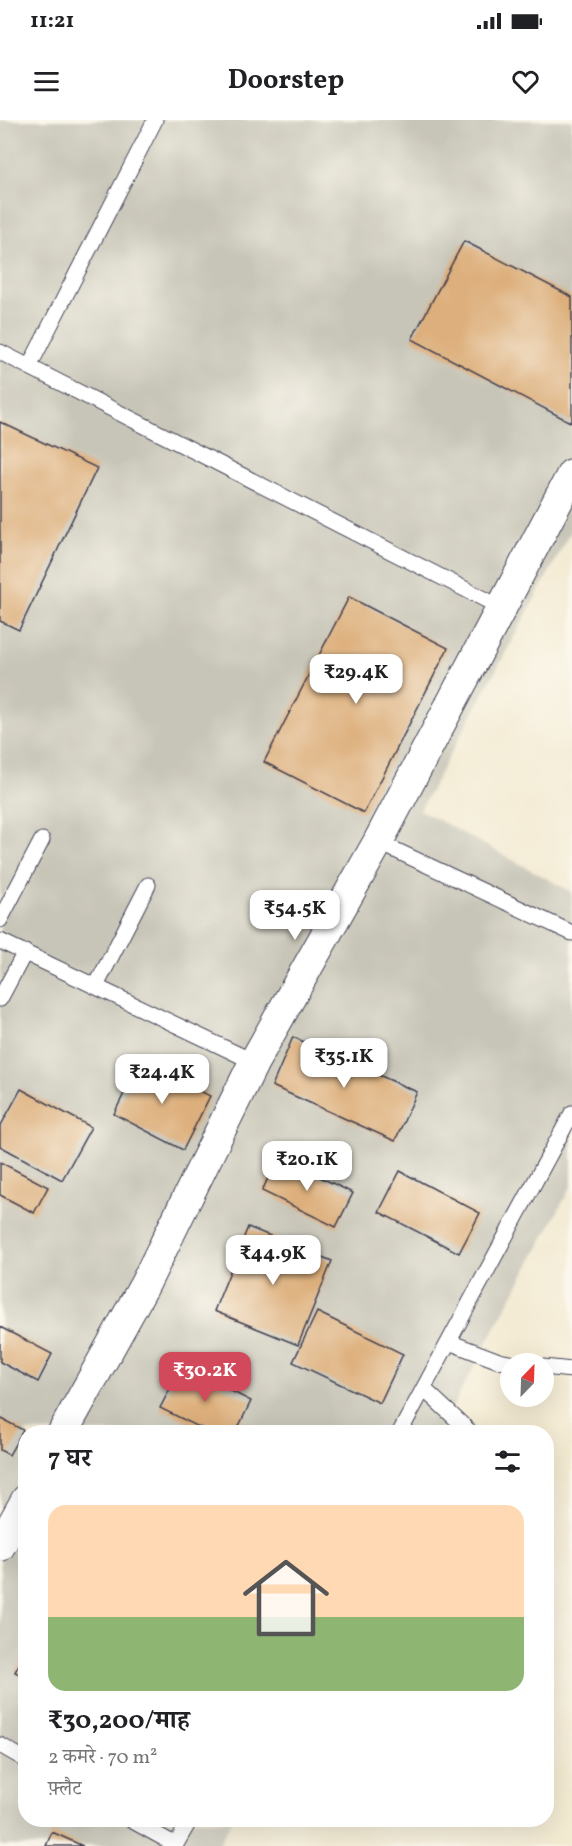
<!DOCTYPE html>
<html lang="hi">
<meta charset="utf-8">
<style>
:root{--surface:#fff;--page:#f6f6f6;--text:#202124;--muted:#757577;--accent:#d1495b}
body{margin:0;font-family:Vollkorn,"Noto Serif Devanagari",serif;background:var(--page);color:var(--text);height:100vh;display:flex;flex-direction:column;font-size:22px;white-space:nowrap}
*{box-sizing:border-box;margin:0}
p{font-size:20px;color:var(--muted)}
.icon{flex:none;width:33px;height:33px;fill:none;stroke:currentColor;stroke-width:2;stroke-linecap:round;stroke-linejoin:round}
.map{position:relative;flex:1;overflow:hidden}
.details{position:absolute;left:18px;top:1305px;width:536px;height:402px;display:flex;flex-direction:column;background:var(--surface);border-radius:24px;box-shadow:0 6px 24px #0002}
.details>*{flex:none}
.needle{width:39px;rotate:23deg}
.buttons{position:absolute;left:500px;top:1233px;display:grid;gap:12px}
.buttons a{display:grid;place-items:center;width:54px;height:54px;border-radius:50%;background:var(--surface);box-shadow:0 6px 24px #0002;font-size:30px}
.price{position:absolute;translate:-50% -51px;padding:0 14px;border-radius:12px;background:#fff;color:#222;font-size:20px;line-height:39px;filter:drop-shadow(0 2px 3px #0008)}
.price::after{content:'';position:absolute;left:50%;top:36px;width:18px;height:14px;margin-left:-9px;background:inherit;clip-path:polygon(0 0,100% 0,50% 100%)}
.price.on{background:var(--accent);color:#fff}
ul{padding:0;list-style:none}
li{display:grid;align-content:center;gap:12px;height:318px;padding:0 30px}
li span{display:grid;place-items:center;height:186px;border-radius:18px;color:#555}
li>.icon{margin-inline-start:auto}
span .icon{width:108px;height:108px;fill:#fffc;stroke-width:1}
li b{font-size:26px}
h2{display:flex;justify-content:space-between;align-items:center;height:72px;padding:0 30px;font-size:26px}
.status{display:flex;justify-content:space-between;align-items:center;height:42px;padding:0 30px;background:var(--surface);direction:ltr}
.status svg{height:16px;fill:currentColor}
header{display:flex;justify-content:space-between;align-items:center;height:78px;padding:0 30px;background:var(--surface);font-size:27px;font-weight:700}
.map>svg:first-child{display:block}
</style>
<div class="status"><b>11:21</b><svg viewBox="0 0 49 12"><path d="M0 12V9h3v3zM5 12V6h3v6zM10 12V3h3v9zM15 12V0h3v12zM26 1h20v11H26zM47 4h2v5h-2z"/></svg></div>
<header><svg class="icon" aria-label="menu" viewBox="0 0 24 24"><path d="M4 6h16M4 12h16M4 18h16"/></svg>Doorstep<svg class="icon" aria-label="heart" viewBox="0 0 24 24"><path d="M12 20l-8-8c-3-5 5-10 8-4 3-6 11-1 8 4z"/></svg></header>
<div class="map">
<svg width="572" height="1726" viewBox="0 0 572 1726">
<rect width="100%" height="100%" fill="#fbf7ec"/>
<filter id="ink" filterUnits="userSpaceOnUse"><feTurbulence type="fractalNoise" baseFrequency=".0167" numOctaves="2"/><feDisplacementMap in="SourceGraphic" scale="12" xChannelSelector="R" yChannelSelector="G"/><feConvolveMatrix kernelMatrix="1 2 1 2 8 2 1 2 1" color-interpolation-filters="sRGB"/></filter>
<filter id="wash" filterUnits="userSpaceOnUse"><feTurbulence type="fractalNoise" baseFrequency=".008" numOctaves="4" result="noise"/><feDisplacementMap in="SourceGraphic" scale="24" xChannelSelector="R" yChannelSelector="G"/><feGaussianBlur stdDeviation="1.35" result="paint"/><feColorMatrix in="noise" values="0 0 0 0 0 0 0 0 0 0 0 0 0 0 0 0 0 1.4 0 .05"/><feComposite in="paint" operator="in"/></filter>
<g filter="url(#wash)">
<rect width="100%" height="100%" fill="#f3ead2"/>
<path fill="#c7c5b8" d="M0,0H572V410L420,690L572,772V1065L439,1312H26V1700H232L218,1726H0Z"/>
<g id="blocks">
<path fill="#ddaf7c" d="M464,121L572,177V303L412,219Z
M0,302L97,348L19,510L0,501Z
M349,477L448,528L364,693L264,642Z
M293,917L417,972L395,1021L272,966Z
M140,941L210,976L183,1030L114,994Z
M21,969L91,1007L62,1060L0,1026V1007Z
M278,1037L353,1073L336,1107L262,1071Z
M0,1042L48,1067L34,1093L0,1075Z
M400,1051L480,1093L459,1133L379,1092Z
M248,1107L332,1141L298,1225L214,1191Z
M317,1192L403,1234L380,1283L293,1242Z
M0,1207L52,1234L38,1262L0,1242Z
M182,1246L251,1281L236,1312H209L160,1288Z
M0,1298L23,1310L9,1335L0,1330Z
M26,1531V1557L15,1552Z
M52,1712L83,1726H46Z"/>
</g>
</g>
<g filter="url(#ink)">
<use href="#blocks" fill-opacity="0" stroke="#414052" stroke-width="1.5"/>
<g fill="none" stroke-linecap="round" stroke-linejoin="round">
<g stroke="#414052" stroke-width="17">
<path id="service" d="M0,232L502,488
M29,247L155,0
M378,722L572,813
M0,800L42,720
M0,821L254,942
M96,866L148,765
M0,879L25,832
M449,1222L499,1241L515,1244
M543,1247L572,1250
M424,1269L470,1312
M400,1312L572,993
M0,1625L26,1640
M131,1700L176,1725
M175,1726L190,1700"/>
</g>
<g stroke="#414052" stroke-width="32">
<path id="minor" d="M63,1312L145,1164L254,942L378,722L572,354
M0,1426L26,1380"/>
</g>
<use href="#service" stroke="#fff" stroke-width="15"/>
<use href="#minor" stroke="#fff" stroke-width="30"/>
</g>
</g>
</svg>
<div class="buttons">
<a><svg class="needle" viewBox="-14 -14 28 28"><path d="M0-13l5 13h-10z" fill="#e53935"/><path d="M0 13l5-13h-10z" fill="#757577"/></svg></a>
</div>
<b class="price" style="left:356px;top:585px">₹29.4K</b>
<b class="price" style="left:295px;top:821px">₹54.5K</b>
<b class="price" style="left:344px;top:969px">₹35.1K</b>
<b class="price" style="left:162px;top:985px">₹24.4K</b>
<b class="price" style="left:307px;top:1072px">₹20.1K</b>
<b class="price" style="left:273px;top:1166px">₹44.9K</b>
<b class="price on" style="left:205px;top:1283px">₹30.2K</b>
<section class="details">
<h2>7 घर<svg class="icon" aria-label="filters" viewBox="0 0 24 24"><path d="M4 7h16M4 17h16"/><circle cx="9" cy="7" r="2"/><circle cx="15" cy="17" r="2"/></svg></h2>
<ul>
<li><span style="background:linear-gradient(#ffd9b3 60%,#8fb573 0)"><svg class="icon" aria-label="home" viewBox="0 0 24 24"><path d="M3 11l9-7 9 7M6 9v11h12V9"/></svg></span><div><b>₹30,200/माह</b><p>2 कमरे · 70 m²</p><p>फ़्लैट</p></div></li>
</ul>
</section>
</div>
